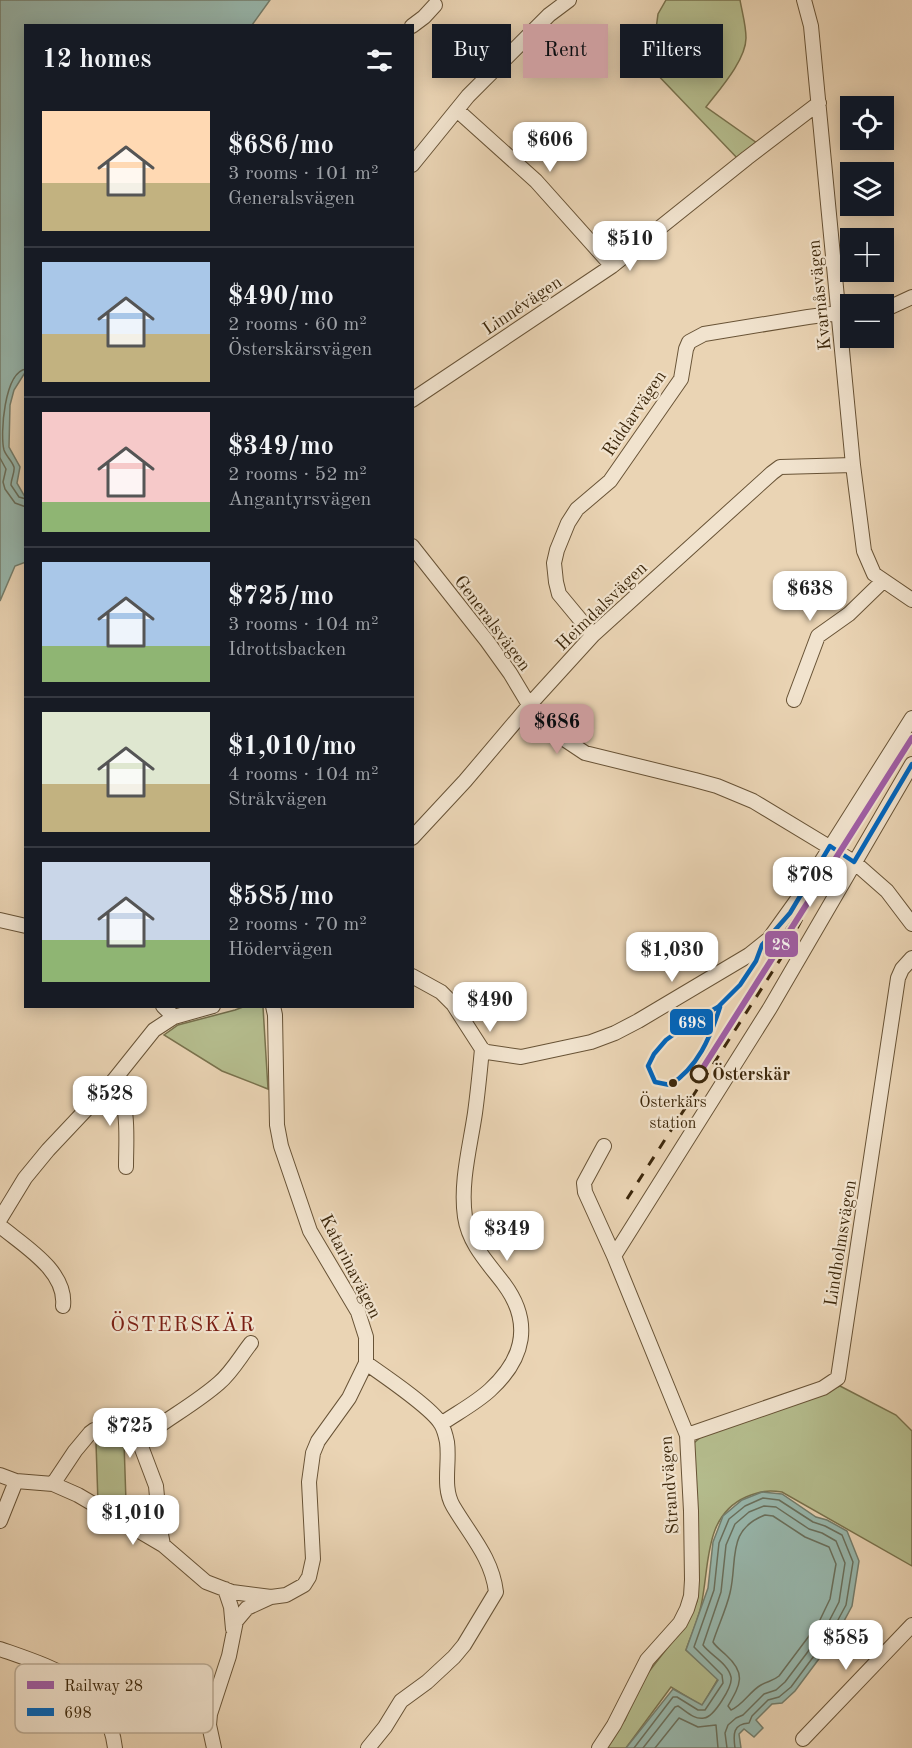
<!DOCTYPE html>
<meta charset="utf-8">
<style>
:root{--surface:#171b24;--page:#242831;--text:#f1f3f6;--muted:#9ea1a6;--line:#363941;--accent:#c59692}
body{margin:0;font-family:"Old Standard TT",serif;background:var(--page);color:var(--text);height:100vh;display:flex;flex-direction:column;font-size:22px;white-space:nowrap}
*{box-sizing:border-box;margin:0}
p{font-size:20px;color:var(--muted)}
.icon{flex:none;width:33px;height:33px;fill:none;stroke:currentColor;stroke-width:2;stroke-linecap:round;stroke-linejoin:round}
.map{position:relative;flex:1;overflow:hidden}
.sheet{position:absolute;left:24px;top:24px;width:390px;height:984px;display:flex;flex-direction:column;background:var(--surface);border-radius:0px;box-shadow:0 3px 15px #0003}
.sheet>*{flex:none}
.hud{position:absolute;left:432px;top:24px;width:390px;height:54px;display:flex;gap:12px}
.fabs{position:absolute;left:840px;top:96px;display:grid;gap:12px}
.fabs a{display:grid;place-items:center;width:54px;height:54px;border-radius:0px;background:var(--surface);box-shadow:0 3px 15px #0003;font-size:30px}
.price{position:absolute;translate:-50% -51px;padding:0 14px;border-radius:12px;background:#fff;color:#222;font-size:20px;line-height:39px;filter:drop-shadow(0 2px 3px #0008)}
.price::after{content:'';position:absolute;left:50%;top:36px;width:18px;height:14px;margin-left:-9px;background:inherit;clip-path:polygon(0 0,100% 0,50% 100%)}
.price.active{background:var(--accent);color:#111}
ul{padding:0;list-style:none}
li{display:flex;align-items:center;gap:18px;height:150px;padding:0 18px}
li+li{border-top:2px solid var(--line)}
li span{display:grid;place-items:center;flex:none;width:168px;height:120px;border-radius:0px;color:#555}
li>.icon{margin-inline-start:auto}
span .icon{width:72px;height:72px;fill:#fffc;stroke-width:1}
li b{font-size:26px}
h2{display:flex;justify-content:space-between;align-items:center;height:72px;padding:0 18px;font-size:26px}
.tag{padding:0 21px;border-radius:0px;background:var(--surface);box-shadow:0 3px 15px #0003;font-size:21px;line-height:54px}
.tag.active{background:var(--accent);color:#111}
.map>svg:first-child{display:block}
</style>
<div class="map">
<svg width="912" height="1748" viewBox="0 0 912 1748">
<rect width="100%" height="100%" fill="#ead4b4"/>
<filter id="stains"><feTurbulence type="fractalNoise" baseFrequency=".00333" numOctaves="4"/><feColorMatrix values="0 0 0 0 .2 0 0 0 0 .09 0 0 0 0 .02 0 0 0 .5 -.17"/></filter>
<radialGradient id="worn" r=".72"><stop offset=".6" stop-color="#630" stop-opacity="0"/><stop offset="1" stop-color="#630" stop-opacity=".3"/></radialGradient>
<path fill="#b5bd8e" stroke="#79724d" stroke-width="1.5" d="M666,0H740C742,12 746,25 746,38C746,60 719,90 706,107L757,143L739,160L651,68L658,14Z
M243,1007H263L268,1089L222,1071L164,1035L178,1025L235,1010Z
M840,1386L896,1415L912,1431V1566L782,1492C768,1490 760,1491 746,1497C703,1516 710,1566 701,1606C698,1621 691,1635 686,1650L718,1679L702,1706L671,1687L626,1748H605L625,1720L640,1683L689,1620L697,1601L694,1443L703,1435Z
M124,1442L126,1502L98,1503L96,1443Z"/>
<path fill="#98b8ae" stroke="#747e6d" stroke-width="1.5" d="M0,0H270L252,25L26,26V371L14,390L10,405L9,447L20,467L17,483L25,497L26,562L15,566L0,601Z
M762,1492L782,1494L816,1517L827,1520L847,1531L859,1561L852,1606L836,1636L795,1691L782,1703L772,1704L756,1720L763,1728L754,1737L744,1729L739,1734L741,1748H626L673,1689L702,1705L718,1680L686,1650L708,1588L713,1542L723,1516L742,1500Z"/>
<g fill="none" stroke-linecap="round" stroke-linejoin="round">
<path stroke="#6a705d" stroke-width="1.5" d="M26,369C4,372 0,435 4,450C6,456 12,461 14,467C15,472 11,479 11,485L19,497L26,499
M0,458L6,469L3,482L5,489L15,503L26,507
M765,1515L773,1516L805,1537L829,1547L836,1564L830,1599L818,1624L779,1676C773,1681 768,1681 761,1685C750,1691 743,1705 731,1710L728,1706C740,1685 747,1674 726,1655C722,1651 716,1647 713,1642C718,1626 726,1610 730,1593C738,1560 726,1530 765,1515Z
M634,1748L673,1697H677L698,1710H705L723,1683L722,1675L694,1647L714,1590L719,1543L729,1519L745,1506L763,1498L779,1500L813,1522L825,1526L842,1535L853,1562L846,1605L831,1633L791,1687L779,1697L768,1700L752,1716L749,1723C733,1724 733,1734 735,1748
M643,1748L675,1707L678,1706C686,1711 694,1720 704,1718C714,1717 733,1686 731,1677C728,1663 710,1655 703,1645L721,1592L726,1545L735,1524L749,1512L764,1506L776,1507L809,1529L822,1533L836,1541L845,1563L839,1602L825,1629L785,1682L776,1690L764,1694L743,1715L736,1718L728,1725L725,1733L727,1748
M655,1748L679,1718L698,1727L716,1725L718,1748"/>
<g stroke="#685336" stroke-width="16">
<path id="minor" d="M804,0L811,26L853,465L864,551L874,574L912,600
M412,26L424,17L435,5
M457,110L536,181L612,266
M412,165L468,96L549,15L569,0
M884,310L912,297
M412,400L612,266L747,158L819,103
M412,546L487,641L510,673L540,723L585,753L695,780L717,786L753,801L854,862L887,891L912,924
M593,635L559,594L556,582L554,563L557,550L568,523L577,509L610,481L681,379L686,349L689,342L704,334L808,317L831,314L850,315
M794,700L818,636L849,614L883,581
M412,838L465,781L532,702L593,635L772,473L780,467L853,465
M0,920L26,926
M412,976L441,992L453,1004L482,1049L487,1052L521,1057L591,1042L615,1033L638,1021L749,955L769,939L797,900L912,718
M163,1006L174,1017
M114,1080C130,1106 126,1137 126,1167
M0,1219L25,1178L48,1150L114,1080L154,1030L174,1017L213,1006
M0,1226C24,1246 67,1271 63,1306
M614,1256L770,1008L912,764
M366,1363C383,1375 432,1408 441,1424C444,1429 446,1437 447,1442C450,1463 442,1487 453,1506C470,1535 492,1558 496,1592L464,1645L454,1657L427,1682L401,1701L385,1727L368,1748
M441,1424C457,1413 476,1403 490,1390C525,1358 532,1322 504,1284C488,1263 469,1244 465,1217C460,1183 470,1147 475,1113C478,1091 480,1070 482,1049
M687,1435L823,1388L838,1378L898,978L902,969L912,958
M139,1441C164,1420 194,1405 219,1383C232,1372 240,1357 251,1343
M0,1475L16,1481L53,1484L78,1495L163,1545L206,1582L232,1592L271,1597
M53,1484L75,1451L90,1433L94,1430L109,1429L139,1441L156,1486L160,1529L163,1545
M0,1521L16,1481
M225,1589L231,1607L233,1629
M0,1649C54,1668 107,1683 115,1748
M803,1739L912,1625
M214,1748L209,1725L210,1714L229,1656L236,1621L247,1608L271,1597L286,1595L304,1585L309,1577L313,1559L309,1482L313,1453L318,1441L349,1398L366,1363V1337L358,1312L310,1231L281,1146L277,1125L275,1015L273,1006
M599,1748L614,1725L647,1660L680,1623L687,1609L691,1596L692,1580L691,1511L687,1435L614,1256L585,1192L584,1183L604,1146"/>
</g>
<use href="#minor" stroke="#f1e3ce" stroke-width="14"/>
<path stroke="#3d280c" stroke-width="3" stroke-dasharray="10 10" stroke-linecap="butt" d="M627,1199L785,952L826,872"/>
<g stroke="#f1e3ce" stroke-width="9">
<path id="bus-1" d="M720,1007C710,1038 698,1067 670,1085L655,1082L648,1066L654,1054L666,1040L688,1024L718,1007L740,985L756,961L762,945L790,913L830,846L854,862L912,764"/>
</g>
<use href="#bus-1" stroke="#0065bd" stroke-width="4.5"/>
<g stroke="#f1e3ce" stroke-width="10">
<path id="rail-1" d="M699,1074L912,738"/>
</g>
<use href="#rail-1" stroke="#a05ea6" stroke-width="6"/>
</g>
<circle fill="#f1e3ce" stroke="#3d280c" stroke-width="3" cx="699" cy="1074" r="8"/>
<circle fill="#3d280c" stroke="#f1e3ce" stroke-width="2" cx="673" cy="1083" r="5"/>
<g text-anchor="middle" stroke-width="4.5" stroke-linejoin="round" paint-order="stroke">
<g font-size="16" fill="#3d280c" stroke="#f1e3ce">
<text x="673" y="1107">Österkärs<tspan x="673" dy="21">station</tspan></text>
</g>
<g font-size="18" fill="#3d280c" stroke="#f1e3ce">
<text transform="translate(819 295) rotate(-96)" y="6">Kvarnåsvägen</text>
<text transform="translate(522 305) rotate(-34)" y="6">Linnévägen</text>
<text transform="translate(634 413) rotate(-56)" y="6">Riddarvägen</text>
<text transform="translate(601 606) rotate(-44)" y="6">Heimdalsvägen</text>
<text transform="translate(493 623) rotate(53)" y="6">Generalsvägen</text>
<text transform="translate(840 1243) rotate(-81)" y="6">Lindholmsvägen</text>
<text transform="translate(351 1266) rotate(63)" y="6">Katarinavägen</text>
<text transform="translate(669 1485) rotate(-94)" y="6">Strandvägen</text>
</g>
<g font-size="18" font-weight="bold" fill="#3d280c" stroke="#f1e3ce" text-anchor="start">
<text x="712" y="1080">Österskär</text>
</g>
<g font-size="21" letter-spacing="1.5" fill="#7a1f14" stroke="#f1e3ce">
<text x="183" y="1331">ÖSTERSKÄR</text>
</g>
</g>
<rect x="15" y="1664" width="198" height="69" rx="9" fill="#f1e3ce" stroke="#bbab94" stroke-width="1.5"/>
<rect x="27" y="1681" width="27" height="8" fill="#a05ea6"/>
<rect x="27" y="1708" width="27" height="8" fill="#0065bd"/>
<g font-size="16" fill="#3d280c">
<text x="64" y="1691">Railway 28</text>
<text x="64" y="1718">698</text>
</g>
<g stroke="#f1e3ce" stroke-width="2">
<rect x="764" y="930" width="35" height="28" rx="6" fill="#a05ea6"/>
<rect x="669" y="1008" width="45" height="28" rx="6" fill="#0065bd"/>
</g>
<g font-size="16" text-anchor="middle" font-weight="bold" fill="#fff">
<text x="781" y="950">28</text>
<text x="692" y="1028">698</text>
</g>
<rect width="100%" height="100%" filter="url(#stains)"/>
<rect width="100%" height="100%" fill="url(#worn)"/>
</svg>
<div class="fabs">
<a><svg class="icon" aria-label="locate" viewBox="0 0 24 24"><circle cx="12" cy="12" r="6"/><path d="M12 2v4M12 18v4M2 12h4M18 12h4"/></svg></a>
<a><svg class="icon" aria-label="layers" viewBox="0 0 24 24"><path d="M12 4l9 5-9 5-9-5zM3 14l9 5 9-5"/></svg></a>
<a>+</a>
<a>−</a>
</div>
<b class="price" style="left:550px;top:173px">$606</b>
<b class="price" style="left:630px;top:272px">$510</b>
<b class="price" style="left:810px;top:622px">$638</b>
<b class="price active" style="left:557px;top:755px">$686</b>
<b class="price" style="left:810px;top:908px">$708</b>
<b class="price" style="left:672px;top:983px">$1,030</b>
<b class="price" style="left:490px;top:1033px">$490</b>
<b class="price" style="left:110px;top:1127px">$528</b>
<b class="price" style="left:507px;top:1262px">$349</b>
<b class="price" style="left:130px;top:1459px">$725</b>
<b class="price" style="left:133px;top:1546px">$1,010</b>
<b class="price" style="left:846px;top:1671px">$585</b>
<div class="hud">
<a class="tag">Buy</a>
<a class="tag active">Rent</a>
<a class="tag">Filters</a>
</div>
<section class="sheet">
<h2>12 homes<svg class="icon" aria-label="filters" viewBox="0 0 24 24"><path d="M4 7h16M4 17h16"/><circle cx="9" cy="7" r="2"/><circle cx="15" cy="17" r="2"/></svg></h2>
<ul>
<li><span style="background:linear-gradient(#ffd9b3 60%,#c2b280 0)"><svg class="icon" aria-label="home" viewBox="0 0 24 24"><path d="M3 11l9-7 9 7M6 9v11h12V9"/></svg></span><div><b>$686/mo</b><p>3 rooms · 101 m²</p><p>Generalsvägen</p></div></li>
<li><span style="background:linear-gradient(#a9c7e8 60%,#c2b280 0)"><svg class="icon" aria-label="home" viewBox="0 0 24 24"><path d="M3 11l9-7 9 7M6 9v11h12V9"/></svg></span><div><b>$490/mo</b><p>2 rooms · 60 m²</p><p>Österskärsvägen</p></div></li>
<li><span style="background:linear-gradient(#f6c9c9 75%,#8fb573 0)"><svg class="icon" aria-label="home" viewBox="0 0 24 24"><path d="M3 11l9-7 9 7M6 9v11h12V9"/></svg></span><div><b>$349/mo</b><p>2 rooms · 52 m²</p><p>Angantyrsvägen</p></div></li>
<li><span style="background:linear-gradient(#a9c7e8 70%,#8fb573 0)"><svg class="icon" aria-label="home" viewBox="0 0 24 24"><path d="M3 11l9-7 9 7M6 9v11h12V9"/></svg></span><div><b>$725/mo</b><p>3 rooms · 104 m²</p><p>Idrottsbacken</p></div></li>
<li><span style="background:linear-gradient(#dfe7d0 60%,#c2b280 0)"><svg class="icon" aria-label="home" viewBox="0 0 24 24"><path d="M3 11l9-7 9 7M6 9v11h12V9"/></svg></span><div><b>$1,010/mo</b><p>4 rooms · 104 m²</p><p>Stråkvägen</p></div></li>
<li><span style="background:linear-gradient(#c9d6e8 65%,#8fb573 0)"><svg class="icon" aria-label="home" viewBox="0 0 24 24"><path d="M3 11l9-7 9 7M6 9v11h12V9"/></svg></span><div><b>$585/mo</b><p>2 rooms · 70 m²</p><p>Hödervägen</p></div></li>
</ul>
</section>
</div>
